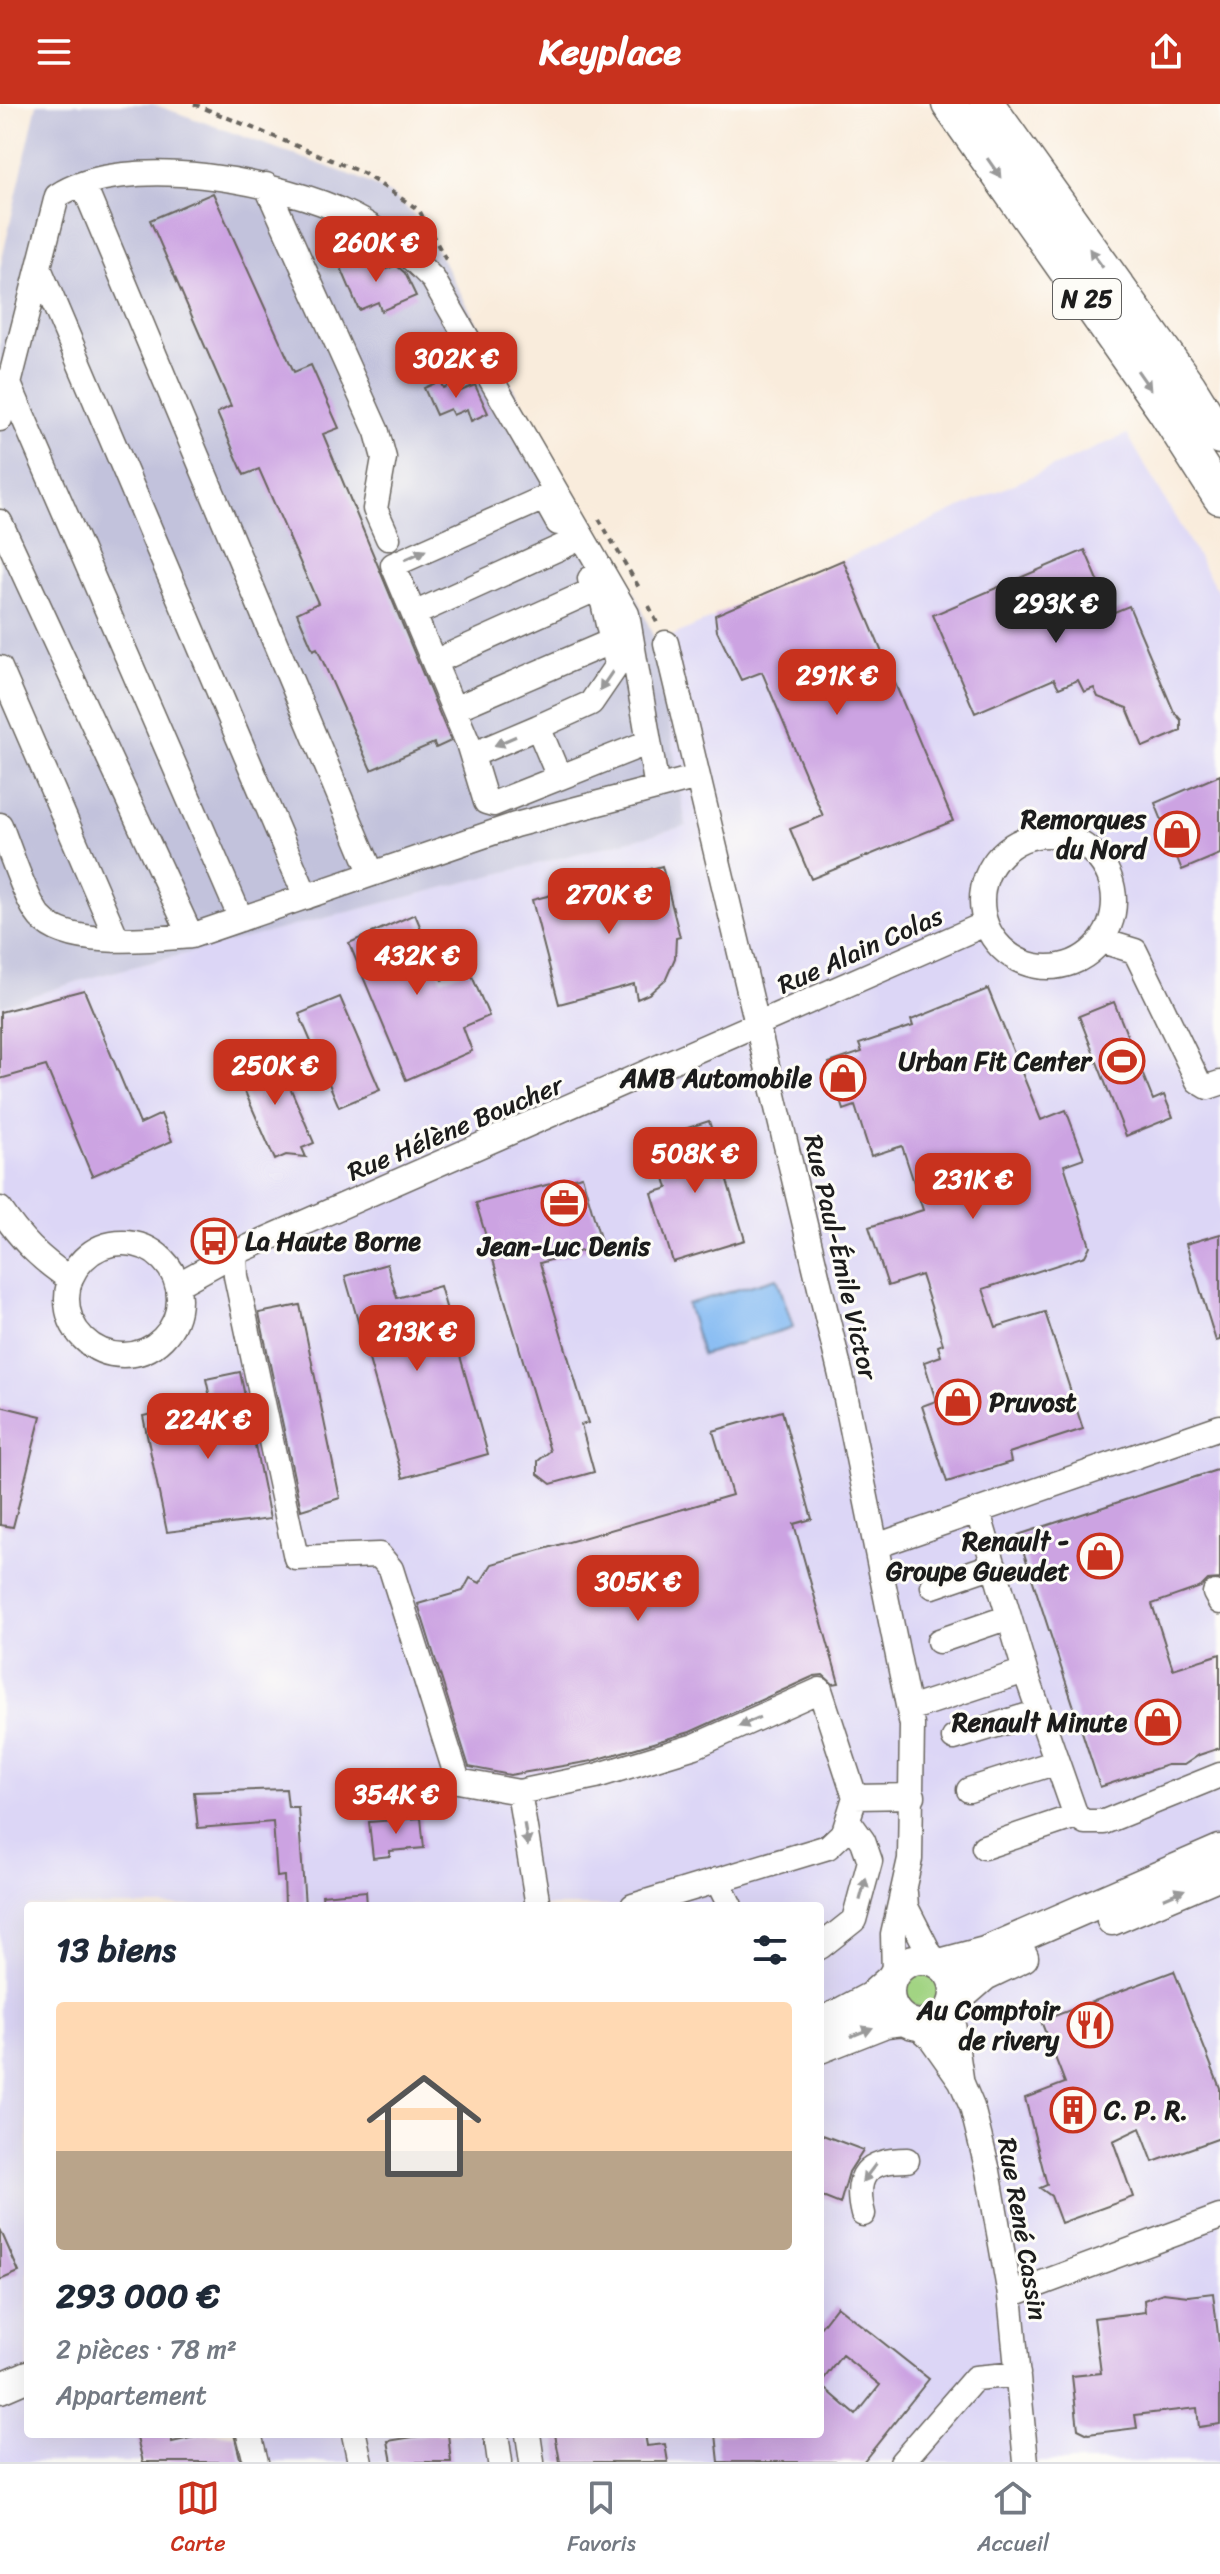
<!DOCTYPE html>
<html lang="fr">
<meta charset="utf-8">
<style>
:root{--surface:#fff;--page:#f2f2f3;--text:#1f2937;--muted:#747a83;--line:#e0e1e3;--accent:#c8321e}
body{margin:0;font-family:Sriracha,sans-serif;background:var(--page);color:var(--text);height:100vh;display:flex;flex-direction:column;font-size:30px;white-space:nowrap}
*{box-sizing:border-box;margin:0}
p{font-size:26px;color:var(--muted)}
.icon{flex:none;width:44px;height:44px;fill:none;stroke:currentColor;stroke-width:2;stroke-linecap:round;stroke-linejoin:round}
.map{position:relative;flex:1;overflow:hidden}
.sheet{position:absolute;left:24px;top:1798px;width:800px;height:536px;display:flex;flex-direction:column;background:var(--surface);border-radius:8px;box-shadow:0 8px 32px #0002}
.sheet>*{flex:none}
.price{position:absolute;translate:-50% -68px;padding:0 18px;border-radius:16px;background:var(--accent);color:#fff;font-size:26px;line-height:52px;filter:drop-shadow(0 2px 4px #0008)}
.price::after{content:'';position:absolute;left:50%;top:48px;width:24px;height:18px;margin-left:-12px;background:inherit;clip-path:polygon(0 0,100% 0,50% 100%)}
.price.active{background:#222;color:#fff}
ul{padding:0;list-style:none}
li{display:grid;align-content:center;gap:16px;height:424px;padding:0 32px}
li span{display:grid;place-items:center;height:248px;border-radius:8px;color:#555}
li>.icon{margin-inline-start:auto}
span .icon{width:144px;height:144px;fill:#fffc;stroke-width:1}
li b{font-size:34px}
h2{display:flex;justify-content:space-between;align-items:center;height:96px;padding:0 32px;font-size:34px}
header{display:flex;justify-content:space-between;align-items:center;height:104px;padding:0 32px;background:var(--accent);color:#fff;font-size:36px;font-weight:700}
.tabs{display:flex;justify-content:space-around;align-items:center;height:112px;border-top:2px solid var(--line);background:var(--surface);font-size:22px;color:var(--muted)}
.tabs a{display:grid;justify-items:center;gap:4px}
.tabs .active{color:var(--accent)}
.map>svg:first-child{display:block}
</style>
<header><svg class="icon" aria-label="menu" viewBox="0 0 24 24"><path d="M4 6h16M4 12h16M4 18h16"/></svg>Keyplace<svg class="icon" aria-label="share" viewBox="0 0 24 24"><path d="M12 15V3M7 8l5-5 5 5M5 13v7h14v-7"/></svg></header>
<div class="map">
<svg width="1220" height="2358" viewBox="0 0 1220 2358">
<rect width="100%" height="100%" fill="#fdfcf7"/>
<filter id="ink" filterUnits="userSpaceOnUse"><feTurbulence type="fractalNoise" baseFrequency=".0125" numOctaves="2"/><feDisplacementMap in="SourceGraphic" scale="16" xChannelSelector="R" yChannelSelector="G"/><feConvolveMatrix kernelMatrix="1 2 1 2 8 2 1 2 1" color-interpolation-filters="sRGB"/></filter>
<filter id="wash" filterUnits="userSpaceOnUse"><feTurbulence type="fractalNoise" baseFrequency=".006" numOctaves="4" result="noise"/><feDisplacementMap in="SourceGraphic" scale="32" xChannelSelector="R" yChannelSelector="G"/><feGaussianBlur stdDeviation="1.8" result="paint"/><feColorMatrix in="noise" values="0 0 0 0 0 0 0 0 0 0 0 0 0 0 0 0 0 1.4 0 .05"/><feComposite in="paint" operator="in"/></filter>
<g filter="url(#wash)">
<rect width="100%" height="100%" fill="#f9ecdc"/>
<path fill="#dcd6f6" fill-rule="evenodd" d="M1127,330L1220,491V2358H0V902L86,875L686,722L656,539ZM28,1802H820V2330H28Z"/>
<path fill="#c2c2dc" d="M37,0H153L359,74L392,91L413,110L432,138L565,377L636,491L656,539L686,722L86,875L0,902V164Z"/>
<path fill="#a2d483" stroke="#5f7850" stroke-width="2" d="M906 1887a17 17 0 1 1 34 0a17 17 0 1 1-34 0Z"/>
<path fill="#83baf3" stroke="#506b88" stroke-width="2" d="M777,1174L793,1223L702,1251L687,1200Z"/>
<g id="blocks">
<path fill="#cca3e2" d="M213,89L294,268L311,261L339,324L323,330L451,637L436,644L434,639L371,666L317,544L313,546L297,509L318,499L259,365L244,371L217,309L231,302L150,116Z
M358,151L363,162L382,156L387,165L396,161L405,169L416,192L381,207L378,198L359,206L339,159Z
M440,277L443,284L457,278L461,287L475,281L488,309L471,317L467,305L453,311L450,305L436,311L424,284Z
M1085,446L1112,509L1129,502L1174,608L1181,616V627L1143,643L1127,604L1098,593L1094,584L1084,588L1078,576L1059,584L1054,575L975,609L933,511Z
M843,456L953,717L811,775L790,725L823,712L762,568L741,576L717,527L715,511Z
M1220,671V750L1182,766L1155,699Z
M662,762L680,833L676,834L675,854L666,875L649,890L637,895L634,880L559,900L532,796Z
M415,810L442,876L469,865L489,912L463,923L472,947L406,976L349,839Z
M988,885L1041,1016L1066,1006L1084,1054L1064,1061L1090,1142L1085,1152L983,1185L996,1223L1045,1208L1083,1325L1009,1349L1011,1358L947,1378L922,1302L936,1297L924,1258L941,1252L938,1242L943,1240L921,1171L888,1182L869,1123L923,1106L902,1042L871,1052L855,1002L844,1006L829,959L862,948L859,940L913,922L911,916Z
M84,886L140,1020L161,1010L172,1037L92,1072L46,962L0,975V908Z
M340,893L380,986L339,1003L299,910Z
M1114,898L1153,996L1164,991L1173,1013L1126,1032L1079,912Z
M275,948L314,1039L302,1044L306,1053L286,1051L275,1056L235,965Z
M709,1017L745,1136L673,1158L652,1089L668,1084L654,1035Z
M582,1072L602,1141L540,1159L588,1319L581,1321L594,1368L551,1380L538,1370V1357L550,1347L476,1099Z
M1220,1130V1236L1216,1237L1186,1140Z
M387,1160L397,1194L440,1182L488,1350L403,1374L345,1172Z
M300,1201L340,1394L301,1406L259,1209Z
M240,1268L270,1415L167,1428L143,1312L211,1298L206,1275Z
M0,1302L41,1312L13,1423L0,1421Z
M782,1307L812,1415L794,1420L839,1579L833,1580L823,1571L814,1572L690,1628L592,1657L510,1671L469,1663L418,1500L463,1487L470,1474L480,1479L492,1460L732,1391L713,1327Z
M1220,1365V1475L1208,1476L1201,1483L1152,1500L1173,1565L1220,1550V1644L1199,1651L1184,1661H1167L1100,1683L1018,1431Z
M286,1685L288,1703H298L305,1802H285L284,1772L277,1773L273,1718L198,1724L194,1688Z
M421,1714L424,1744L390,1747V1752L373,1754L369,1718Z
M366,1787L367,1802H323L322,1791Z
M1174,1867L1220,1984V2034L1153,2058L1140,2024L1113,2037L1133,2093L1061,2119L1051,2092L1040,2084L1047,2081L1025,1994L1065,1979L1041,1917Z
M820,2030L863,2046L849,2068L840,2100L820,2092Z
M0,2125L19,2168L0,2176Z
M1163,2189L1188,2192L1213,2189L1220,2247V2320L1199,2323L1197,2304L1135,2311L1137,2324L1088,2330L1078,2325L1072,2272L1101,2269L1094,2214L1145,2208L1144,2196Z
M837,2202L929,2275L863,2358H719L716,2330H820V2280L856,2311L880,2281L842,2251L820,2280V2224Z
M136,2330H170L172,2338L208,2330H234L241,2358H143Z
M431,2330H448L451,2358H392L388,2337Z
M555,2330H645L647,2342L665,2340L668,2358H560Z"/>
</g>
</g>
<g filter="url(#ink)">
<use href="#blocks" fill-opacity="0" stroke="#69655f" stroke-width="2"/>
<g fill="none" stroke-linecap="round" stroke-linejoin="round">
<g stroke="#69655f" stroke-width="27">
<path id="minor" d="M83,80L372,770
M266,81L377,328L384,354L375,405L388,434
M39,164L306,793
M9,280L241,815
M0,315L57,92C125,47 283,77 352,112C384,128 408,150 433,175L627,510L657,684
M0,418L191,832
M558,419L544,394L393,461L468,639L486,698L493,700L649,638
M414,510L570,439
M666,539L843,1280L912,1621L910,1755L893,1831L894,1870
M434,558L596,485
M0,564L117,835
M454,605L612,537
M472,651L538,623
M559,673L538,623L591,599L617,561L603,498L590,475
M0,721C9,743 26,797 40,813C68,845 153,835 191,832L515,721L698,673
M982 797a66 66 0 1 1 132 0a66 66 0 1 1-132 0Z
M1102,837L1135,847L1198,977L1208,983L1220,979
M0,1105C20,1135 40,1155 70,1175
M67 1195a56 56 0 1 1 112 0a56 56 0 1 1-112 0Z
M235,1149L236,1172L296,1454L379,1451L391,1465L458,1677L519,1688L538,1802
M177,1181L235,1149L985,820
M876,1442L1220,1323
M933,1482L994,1461
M1215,1489L1220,1498
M939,1537L1009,1513
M1025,1567L1076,1712L1085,1718H1104L1220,1671
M909,1605L1025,1567L978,1408
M954,1634L1039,1608
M969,1686L1057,1658
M519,1688L596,1672L695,1642L820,1586L855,1693
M984,1743L1076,1712
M717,1776L730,1802
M905,1789L906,1803L933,1856
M633,1802L828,1743L844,1728L855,1693L913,1692
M820,1843L854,1816L870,1757L863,1737L848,1716
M951,1906L961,1974
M915,1920L930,1933L961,1977L972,2003L988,2067L1010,2191L1026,2358
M863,2110C853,2070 868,2056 907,2056
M1010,2191L1220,2113
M249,2330L256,2358
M354,2330L360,2358
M496,2330L500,2358
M528,2330L532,2358
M902,2358L975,2274L1018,2270"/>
</g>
<g stroke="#69655f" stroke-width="33">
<path id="major" d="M1112,1816L1220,1770
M889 1888a33 33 0 1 1 66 0a33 33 0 1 1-66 0Z
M940,1860L985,1848L1220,1746
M955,1897L985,1871L1023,1853
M820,1920L871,1893L892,1874
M820,1944L886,1918L904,1916
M0,2284L28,2272"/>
</g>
<g stroke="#69655f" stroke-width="37">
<path id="highway" d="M949,0L1165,307L1220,393
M987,0L1189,283L1220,333"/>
</g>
<path stroke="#69655f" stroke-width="4" stroke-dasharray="6 6" stroke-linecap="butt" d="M194,0L363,69L419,106L446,156
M599,415L641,487
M649,502L659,523"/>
<use href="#minor" stroke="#fff" stroke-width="24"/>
<use href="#major" stroke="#fff" stroke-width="30"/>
<use href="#highway" stroke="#fff" stroke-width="34"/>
</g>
<defs><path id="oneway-solid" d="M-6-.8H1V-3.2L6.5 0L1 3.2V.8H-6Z" transform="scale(2)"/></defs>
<g fill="#999">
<use href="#oneway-solid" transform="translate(994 64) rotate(55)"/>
<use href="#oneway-solid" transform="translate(1096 154) rotate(-126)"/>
<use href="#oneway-solid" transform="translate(1144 276) rotate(55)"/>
<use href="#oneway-solid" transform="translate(415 451) rotate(-24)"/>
<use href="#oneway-solid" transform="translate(606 577) rotate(124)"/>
<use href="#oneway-solid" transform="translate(505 637) rotate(157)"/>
<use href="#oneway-solid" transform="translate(749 1618) rotate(156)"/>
<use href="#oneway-solid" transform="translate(526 1731) rotate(81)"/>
<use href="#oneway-solid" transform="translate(863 1785) rotate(-75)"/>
<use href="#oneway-solid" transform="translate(1174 1790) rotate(-23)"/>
<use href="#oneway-solid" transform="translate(862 1928) rotate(-22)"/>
<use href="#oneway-solid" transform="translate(869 2069) rotate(127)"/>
</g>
</g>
<defs>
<g id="shop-ring" transform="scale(2.3)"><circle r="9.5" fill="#fdfcf7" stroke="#c8321e" stroke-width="1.5"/><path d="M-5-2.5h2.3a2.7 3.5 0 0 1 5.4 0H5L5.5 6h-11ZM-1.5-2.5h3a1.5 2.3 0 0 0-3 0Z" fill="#c8321e"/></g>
<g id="stadium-ring" transform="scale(2.3)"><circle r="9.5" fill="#fdfcf7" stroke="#c8321e" stroke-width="1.5"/><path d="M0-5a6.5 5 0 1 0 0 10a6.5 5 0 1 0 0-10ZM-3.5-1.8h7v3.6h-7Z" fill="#c8321e"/></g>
<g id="office-ring" transform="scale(2.3)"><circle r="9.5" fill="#fdfcf7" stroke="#c8321e" stroke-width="1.5"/><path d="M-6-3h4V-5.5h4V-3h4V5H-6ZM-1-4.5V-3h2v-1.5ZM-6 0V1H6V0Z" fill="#c8321e"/></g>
<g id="bus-ring" transform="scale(2.3)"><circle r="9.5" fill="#fdfcf7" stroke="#c8321e" stroke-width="1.5"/><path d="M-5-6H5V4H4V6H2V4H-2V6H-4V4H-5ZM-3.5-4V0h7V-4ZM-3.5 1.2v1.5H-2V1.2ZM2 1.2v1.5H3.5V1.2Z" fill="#c8321e"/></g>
<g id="restaurant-ring" transform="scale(2.3)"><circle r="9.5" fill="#fdfcf7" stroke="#c8321e" stroke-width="1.5"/><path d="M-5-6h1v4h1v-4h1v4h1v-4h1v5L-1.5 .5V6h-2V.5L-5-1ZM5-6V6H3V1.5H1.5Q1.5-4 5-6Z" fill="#c8321e"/></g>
<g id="building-ring" transform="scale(2.3)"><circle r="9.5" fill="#fdfcf7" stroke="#c8321e" stroke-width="1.5"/><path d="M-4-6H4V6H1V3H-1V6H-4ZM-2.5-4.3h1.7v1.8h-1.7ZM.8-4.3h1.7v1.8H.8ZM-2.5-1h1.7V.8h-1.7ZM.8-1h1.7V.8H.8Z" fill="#c8321e"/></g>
</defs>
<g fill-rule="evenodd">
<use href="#shop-ring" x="1177" y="730"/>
<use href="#stadium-ring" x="1122" y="957"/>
<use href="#shop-ring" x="843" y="974"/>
<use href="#office-ring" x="564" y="1099"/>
<use href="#bus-ring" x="214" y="1137"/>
<use href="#shop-ring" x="958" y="1298"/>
<use href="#shop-ring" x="1100" y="1452"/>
<use href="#shop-ring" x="1158" y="1618"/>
<use href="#restaurant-ring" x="1090" y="1921"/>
<use href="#building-ring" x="1073" y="2006"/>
</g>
<g text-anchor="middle" stroke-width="6" stroke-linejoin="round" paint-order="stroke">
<rect fill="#fdfcf7" stroke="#605f5e" stroke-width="2" x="1053" y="175" width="68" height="40" rx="6"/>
<g font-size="24" font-weight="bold" fill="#1c1c1c">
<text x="1087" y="203">N 25</text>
</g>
<g font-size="26" font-weight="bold" fill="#1c1c1c" stroke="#fdfcf7" text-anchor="end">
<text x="1146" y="724">Remorques<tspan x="1146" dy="30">du Nord</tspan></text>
<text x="1091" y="966">Urban Fit Center</text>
<text x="812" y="983">AMB Automobile</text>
<text x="245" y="1146" text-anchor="start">La Haute Borne</text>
<text x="564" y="1151" text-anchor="middle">Jean-Luc Denis</text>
<text x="989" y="1307" text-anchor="start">Pruvost</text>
<text x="1069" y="1446">Renault -<tspan x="1069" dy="30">Groupe Gueudet</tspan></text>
<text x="1127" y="1627">Renault Minute</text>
<text x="1059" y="1915">Au Comptoir<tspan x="1059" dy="30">de rivery</tspan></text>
<text x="1104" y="2015" text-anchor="start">C. P. R.</text>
</g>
<g font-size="26" fill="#1c1c1c" stroke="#fdfcf7">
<text transform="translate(860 846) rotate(-24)" y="9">Rue Alain Colas</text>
<text transform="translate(455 1024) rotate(-23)" y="9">Rue Hélène Boucher</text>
<text transform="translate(841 1153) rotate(77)" y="9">Rue Paul-Émile Victor</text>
<text transform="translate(1023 2125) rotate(80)" y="9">Rue René Cassin</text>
</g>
</g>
</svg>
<b class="price" style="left:376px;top:180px">260K €</b>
<b class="price" style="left:456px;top:296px">302K €</b>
<b class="price active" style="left:1056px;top:541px">293K €</b>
<b class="price" style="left:837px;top:613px">291K €</b>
<b class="price" style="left:609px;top:832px">270K €</b>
<b class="price" style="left:417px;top:893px">432K €</b>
<b class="price" style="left:275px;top:1003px">250K €</b>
<b class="price" style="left:695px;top:1091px">508K €</b>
<b class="price" style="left:973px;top:1117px">231K €</b>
<b class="price" style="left:417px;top:1269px">213K €</b>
<b class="price" style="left:208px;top:1357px">224K €</b>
<b class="price" style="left:638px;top:1519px">305K €</b>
<b class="price" style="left:396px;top:1732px">354K €</b>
<section class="sheet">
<h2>13 biens<svg class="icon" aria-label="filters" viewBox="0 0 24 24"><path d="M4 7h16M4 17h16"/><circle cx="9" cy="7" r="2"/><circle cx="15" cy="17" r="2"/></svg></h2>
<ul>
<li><span style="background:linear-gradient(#ffd9b3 60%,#b9a48a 0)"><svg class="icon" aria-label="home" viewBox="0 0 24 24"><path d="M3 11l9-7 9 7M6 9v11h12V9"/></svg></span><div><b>293 000 €</b><p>2 pièces · 78 m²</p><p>Appartement</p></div></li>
</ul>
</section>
</div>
<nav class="tabs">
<a class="active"><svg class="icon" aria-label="map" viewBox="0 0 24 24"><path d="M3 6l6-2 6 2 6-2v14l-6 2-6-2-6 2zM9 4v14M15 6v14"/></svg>Carte</a>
<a><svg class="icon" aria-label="saved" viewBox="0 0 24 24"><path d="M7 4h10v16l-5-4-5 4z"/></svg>Favoris</a>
<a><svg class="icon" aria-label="home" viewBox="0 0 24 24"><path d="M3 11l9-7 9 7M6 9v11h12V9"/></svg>Accueil</a>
</nav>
